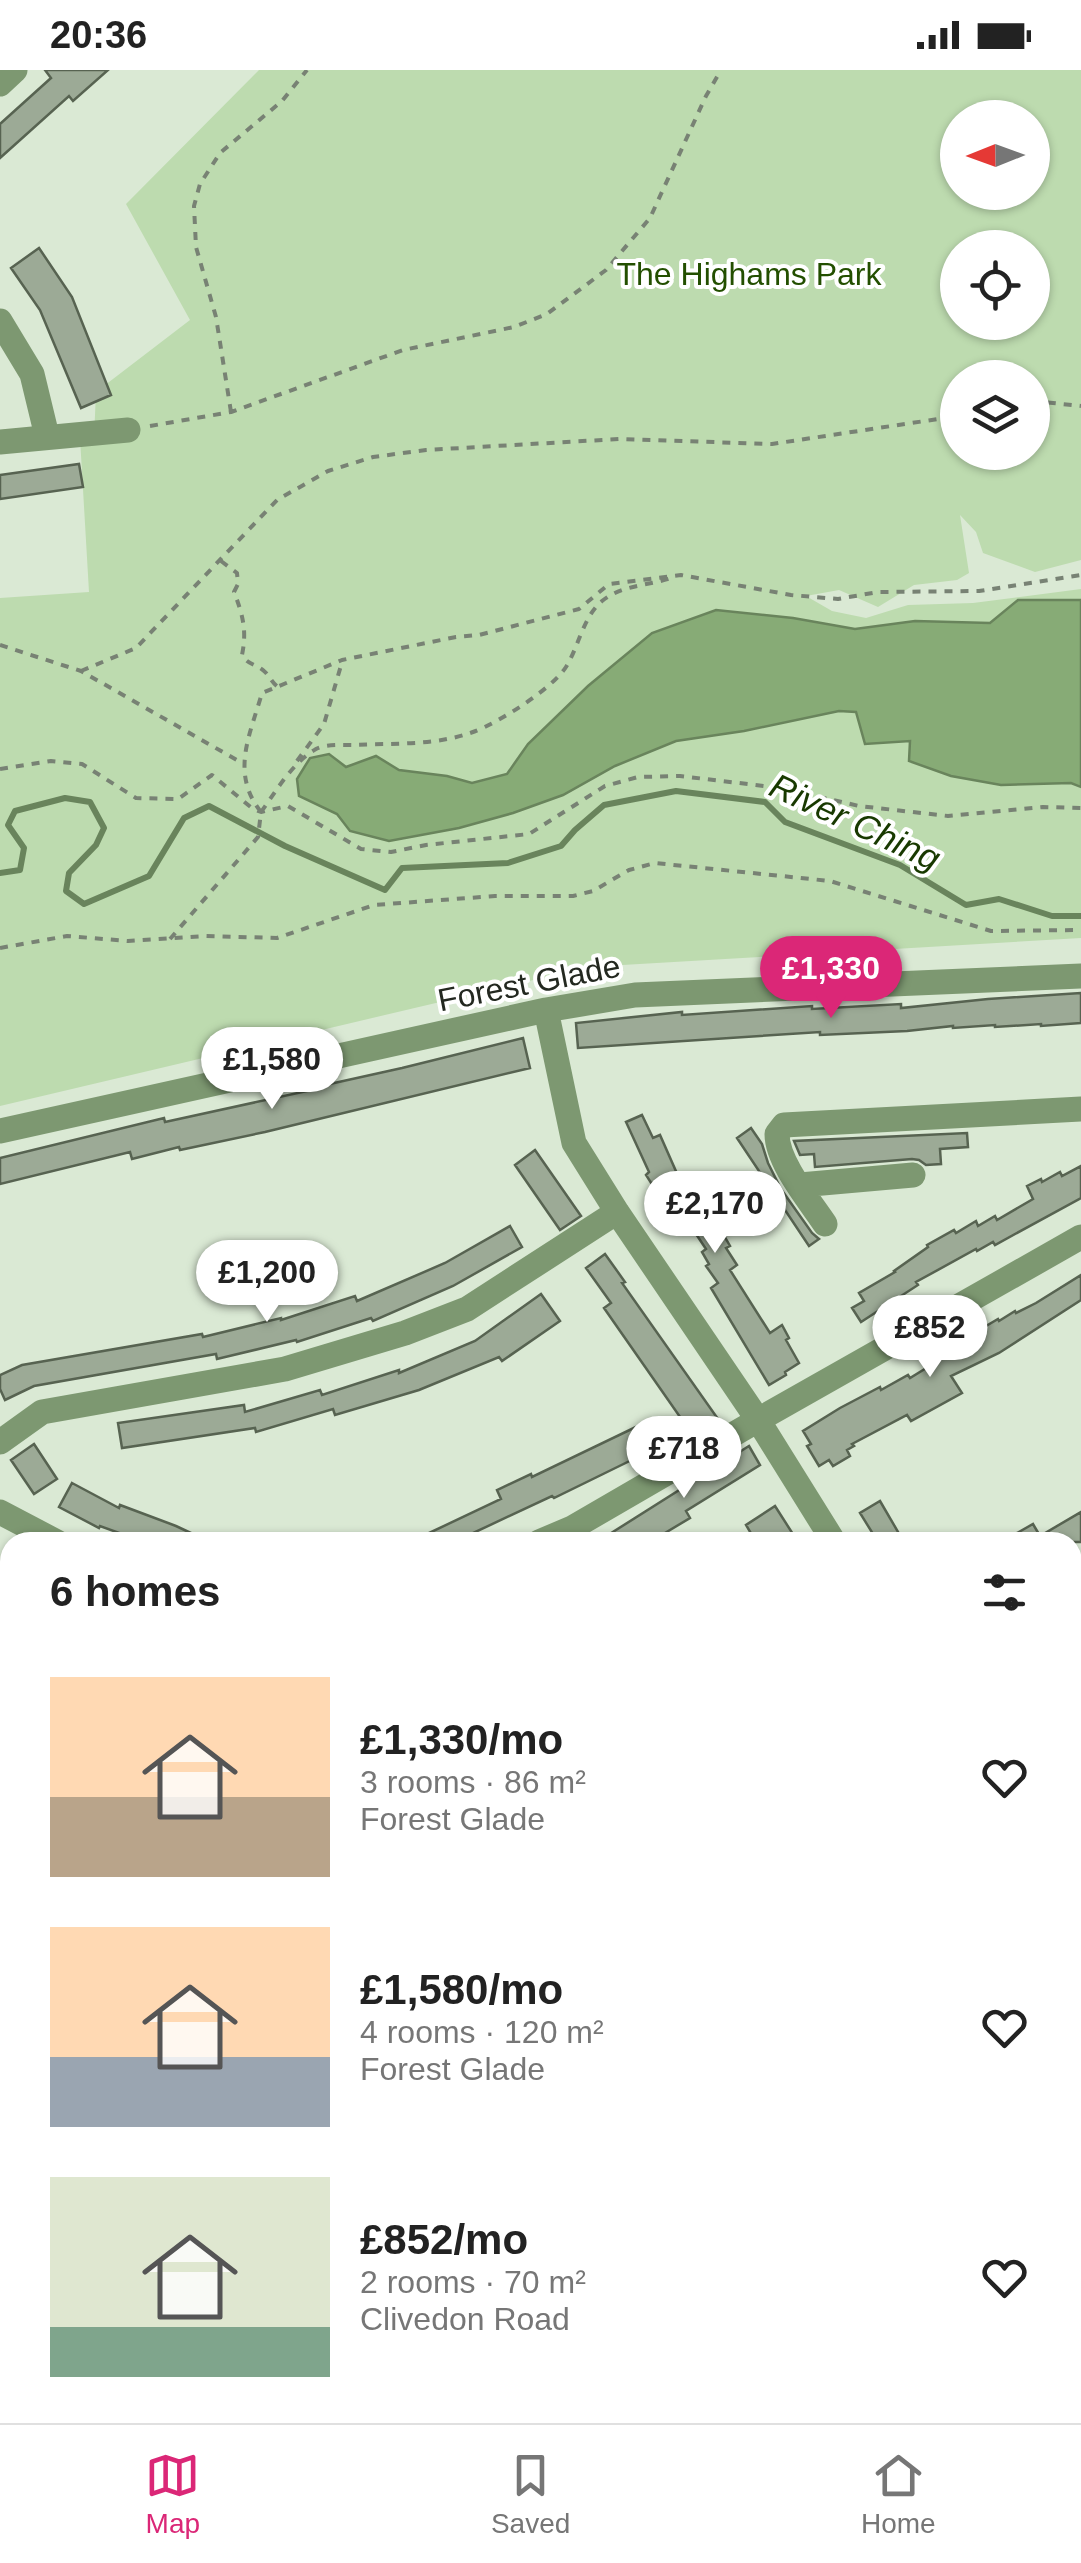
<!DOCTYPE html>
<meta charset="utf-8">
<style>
:root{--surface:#fff;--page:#f6f6f6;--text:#222;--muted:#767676;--line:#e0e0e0;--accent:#db2777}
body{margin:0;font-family:Arial,sans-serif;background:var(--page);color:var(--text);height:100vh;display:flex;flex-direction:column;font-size:38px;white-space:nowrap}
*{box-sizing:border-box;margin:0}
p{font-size:32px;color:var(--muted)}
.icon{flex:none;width:55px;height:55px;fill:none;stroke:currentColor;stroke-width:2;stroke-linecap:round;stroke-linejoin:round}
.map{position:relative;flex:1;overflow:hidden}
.drawer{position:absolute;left:0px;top:1462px;width:1082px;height:892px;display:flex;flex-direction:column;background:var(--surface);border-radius:30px 30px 0 0;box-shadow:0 2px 8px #0004}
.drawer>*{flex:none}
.needle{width:65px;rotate:269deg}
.fabs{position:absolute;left:940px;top:30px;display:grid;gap:20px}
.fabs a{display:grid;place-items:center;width:110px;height:110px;border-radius:50%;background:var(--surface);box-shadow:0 2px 8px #0004;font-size:50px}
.price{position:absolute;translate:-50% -85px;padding:0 22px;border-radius:35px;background:#fff;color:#222;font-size:32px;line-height:65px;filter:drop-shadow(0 2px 5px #0008)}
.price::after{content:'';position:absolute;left:50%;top:60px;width:30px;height:22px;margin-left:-15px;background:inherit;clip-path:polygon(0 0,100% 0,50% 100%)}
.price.current{background:var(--accent);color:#fff}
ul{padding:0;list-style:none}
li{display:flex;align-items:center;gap:30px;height:250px;padding:0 50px}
li span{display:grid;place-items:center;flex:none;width:280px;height:200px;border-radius:0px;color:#555}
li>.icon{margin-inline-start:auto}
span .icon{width:120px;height:120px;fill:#fffc;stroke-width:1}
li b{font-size:42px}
h2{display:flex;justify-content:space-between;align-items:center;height:120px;padding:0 50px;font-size:42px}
.status{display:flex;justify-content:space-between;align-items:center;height:70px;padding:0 50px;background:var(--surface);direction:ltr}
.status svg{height:28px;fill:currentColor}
.tabs{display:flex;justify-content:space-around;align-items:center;height:140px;border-top:2px solid var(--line);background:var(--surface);font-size:28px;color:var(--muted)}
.tabs a{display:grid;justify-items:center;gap:5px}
.tabs .current{color:var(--accent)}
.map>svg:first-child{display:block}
</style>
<div class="status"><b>20:36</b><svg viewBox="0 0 49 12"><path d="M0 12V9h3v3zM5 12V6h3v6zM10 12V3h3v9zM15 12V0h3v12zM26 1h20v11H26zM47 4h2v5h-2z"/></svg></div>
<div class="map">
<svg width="1081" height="2353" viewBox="0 0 1081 2353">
<rect width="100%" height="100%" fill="#dae9d4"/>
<path fill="#bddbaf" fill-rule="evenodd" d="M259,0H1081V490L1035,502L983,483L976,462L960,445L969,503L957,510L914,515L878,537L839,520L806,526L832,541L866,548L908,535L973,533L1081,519V530H1018L990,553L915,551L855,559L793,548L716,540L652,563L588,616L528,674L508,704L472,713L447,706L399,700L376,686L299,726L337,744L350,761L563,725L615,696L676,671L744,661L839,641L856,642L1001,715L1071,713L1081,717V868L588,897L0,1036V528L89,522L80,368H94L96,322L190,250L126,134ZM958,48H1032V122H958ZM958,178H1032V252H958ZM958,308H1032V382H958Z
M10,1688V2072L0,2077V1694Z"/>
<path fill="#87ab76" stroke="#69845c" stroke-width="2.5" d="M1018,530H1081V717L1071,713L1001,715L951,706L909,691L910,671L865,674L856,642L839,641L744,661L676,671L615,696L563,725L513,743L459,758L389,771L350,761L337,744L299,726L297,709L310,688L329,684L346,697L376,686L399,700L447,706L472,713L507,704L528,674L588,616L652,563L716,540L793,548L855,559L915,551L990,553Z"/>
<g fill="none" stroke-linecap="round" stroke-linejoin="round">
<path stroke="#69845c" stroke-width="6" d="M0,803L20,800L24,778L8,755L15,741L65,728L90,732L104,758L96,775L69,803L66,821L84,834L149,806L184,748L209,736L285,776L385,820L402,798L508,793L561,776L575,760L604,735L676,721L765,732L785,752L900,795L966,835L999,829L1052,846H1081"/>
</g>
<path fill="#9caa96" stroke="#576351" stroke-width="2.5" d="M45,0H108L73,31L69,26L0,88V54L51,8Z
M39,178L72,227L111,325L81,338L40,240L11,198Z
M79,394L83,417L0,429V405Z
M1081,923V953L1041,956V954L995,957V955L953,958V956L907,961L820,965V962L578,978L576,953L682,942V945L812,936V939L901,934V938L988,929Z
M523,968L530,998L265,1062L180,1080L179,1077L132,1089L130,1082L0,1114V1088L164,1048L165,1052L307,1021V1019L402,998Z
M642,1045L653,1068L660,1065L679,1108L686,1103L709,1134L707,1136L730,1176L726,1178L737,1195L730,1200L770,1263L782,1255L789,1268L786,1270L799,1293L785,1302L786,1305L769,1315L711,1218L718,1213L706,1196L709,1194L702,1182L706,1179L674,1131L670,1135L658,1117L655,1119L646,1105L649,1102L626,1052Z
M751,1058L762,1074L768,1093L781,1119L812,1163L819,1169L809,1176L737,1068Z
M967,1063L968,1077L940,1079L941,1094L926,1095L919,1090L912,1089L815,1097L814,1084L800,1085L794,1071Z
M535,1080L581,1146L560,1160L515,1095Z
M1081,1096V1128L995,1175L993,1172L977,1181L976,1179L916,1212L918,1215L861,1252L852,1238L864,1231L859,1223L895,1202L894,1201L928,1177L927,1175L954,1160L956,1163L976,1151L978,1156L995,1146L997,1150L1033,1129L1027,1116L1041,1109L1042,1112L1060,1102L1062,1106Z
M510,1156L522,1177L453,1216L373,1251L371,1248L297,1272L296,1270L217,1289L216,1284L34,1316L5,1330L0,1319V1305L22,1295L202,1264L203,1267L281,1248V1250L355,1226L357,1231L445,1193Z
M605,1184L625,1212L622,1213L718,1349L694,1367L604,1238L611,1233L586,1198Z
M1081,1205V1230L999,1283L951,1306L962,1323L911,1351L907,1345L852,1374L854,1376L847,1380L850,1386L833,1396L829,1390L819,1396L807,1376L811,1374L803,1361L840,1338L880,1317L881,1320L908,1305L910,1308L954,1281L951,1277L969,1266L998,1249L999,1251L1015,1241L1016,1243L1036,1233Z
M541,1224L560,1251L502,1291L499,1287L419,1320L335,1345L333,1339L256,1362L255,1358L122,1378L118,1353L244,1335L245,1342L320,1320L322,1325L399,1300V1303L475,1271Z
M640,1355L652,1380L554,1428L552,1426L454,1472H410L501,1429L497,1420L531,1404L532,1407Z
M34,1374L57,1409L34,1424L11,1390Z
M749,1376L760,1395L686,1441L690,1448L650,1472H597Z
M72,1413L119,1438L120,1435L176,1456L210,1472H144L100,1456L99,1458L59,1437Z
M880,1431L901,1467L893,1472H878L860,1443Z
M775,1436L798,1472H756L746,1455Z
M1081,1442V1472H1001L1033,1454L1040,1466Z"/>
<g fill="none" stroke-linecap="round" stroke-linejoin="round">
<path stroke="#788274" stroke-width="4" stroke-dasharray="8 8" stroke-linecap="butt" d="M1032,334L1043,332L1081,336
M231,342L216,247L196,177L194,136L200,114L220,83L282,31L307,0
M150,356L231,342L403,280L514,257L547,244L606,200L650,148L706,26L721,0
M221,491L237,503L238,514L234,522C243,545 247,561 242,585C248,595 256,594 264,601C270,606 271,612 278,617
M0,575L81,601L242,693
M81,601L136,578L277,430L328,401L373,387L426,380L619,369L772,374L958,346
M297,691L324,654L342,592
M0,699L51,691L82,694L136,728L178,729L212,705L253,739L261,742L288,736L361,779L391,782L426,775L529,764L605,716L638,707L680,706L781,718L859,736L948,746L1043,737L1081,738
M261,742C277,720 292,693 316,679C325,674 341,675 353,675C392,673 435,676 473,662C498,653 552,619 566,597C579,576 583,547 602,531C623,514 650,516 674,507
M170,869L258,767L261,742C230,703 250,665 262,623L342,590L456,567L479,565L579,539L609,514L681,505L791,525L838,529L878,522L979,521L1081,505
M0,878L67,866L128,871L206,866L277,868L374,835L495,826H573L593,821L629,800L655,793L830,811L991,861L1081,860
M658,2353L661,2345"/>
<path stroke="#7d9871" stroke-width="25" d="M0,14L15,0
M0,251L32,304L47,366
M0,372L128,360
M546,940L574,1073L617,1142L758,1350L834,1472
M0,1061L546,940L635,925L1081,906
M800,1115L913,1105
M825,1154C809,1130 777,1092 777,1064L784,1055L1081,1039
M0,1372L42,1342L285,1299L405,1263L467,1239L617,1142
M0,1442L57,1472
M539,1472L572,1458L758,1350L1081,1167
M1072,1535L1081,1530
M0,1571L10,1565
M1072,1821L1081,1833
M0,2182L10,2177
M1072,2221L1081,2226
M0,2302L10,2303
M1072,2342L1081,2326
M313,2345L372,2353
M716,2345L726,2353"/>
</g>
<g text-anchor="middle" stroke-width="8" stroke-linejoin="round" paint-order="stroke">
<g font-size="32" fill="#234f00" stroke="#fff">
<text x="749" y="215">The Highams Park</text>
</g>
<g font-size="32" fill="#232820" stroke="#fff">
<text transform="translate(529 913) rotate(-11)" y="11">Forest Glade</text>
</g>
<g font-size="35" font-style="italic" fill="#183900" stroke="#fff">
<text transform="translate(855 752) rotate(25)" y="12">River Ching</text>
</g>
</g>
</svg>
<div class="fabs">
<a><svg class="needle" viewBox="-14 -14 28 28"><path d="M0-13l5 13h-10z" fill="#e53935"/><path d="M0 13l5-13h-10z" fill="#767676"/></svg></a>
<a><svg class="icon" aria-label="locate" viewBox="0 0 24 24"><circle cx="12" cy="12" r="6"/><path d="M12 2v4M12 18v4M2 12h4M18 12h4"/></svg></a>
<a><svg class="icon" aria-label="layers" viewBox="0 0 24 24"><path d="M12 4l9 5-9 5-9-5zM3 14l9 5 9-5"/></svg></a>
</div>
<b class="price current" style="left:831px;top:951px">£1,330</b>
<b class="price" style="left:272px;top:1042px">£1,580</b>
<b class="price" style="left:715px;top:1186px">£2,170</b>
<b class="price" style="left:267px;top:1255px">£1,200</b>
<b class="price" style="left:930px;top:1310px">£852</b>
<b class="price" style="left:684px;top:1431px">£718</b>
<section class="drawer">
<h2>6 homes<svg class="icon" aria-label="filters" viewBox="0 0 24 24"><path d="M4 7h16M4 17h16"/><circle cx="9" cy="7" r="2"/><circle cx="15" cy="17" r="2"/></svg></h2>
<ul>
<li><span style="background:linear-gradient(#ffd9b3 60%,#b9a48a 0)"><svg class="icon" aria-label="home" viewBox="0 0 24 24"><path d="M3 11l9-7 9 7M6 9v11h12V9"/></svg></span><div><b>£1,330/mo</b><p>3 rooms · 86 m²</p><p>Forest Glade</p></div><svg class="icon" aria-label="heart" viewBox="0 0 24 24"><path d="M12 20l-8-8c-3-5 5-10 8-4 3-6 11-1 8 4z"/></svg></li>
<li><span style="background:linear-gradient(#ffd9b3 65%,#9aa5b1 0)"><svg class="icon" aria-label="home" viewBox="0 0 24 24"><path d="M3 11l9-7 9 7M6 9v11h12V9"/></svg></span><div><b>£1,580/mo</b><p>4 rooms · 120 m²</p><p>Forest Glade</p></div><svg class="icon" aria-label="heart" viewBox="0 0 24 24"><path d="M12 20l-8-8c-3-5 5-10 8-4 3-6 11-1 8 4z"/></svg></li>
<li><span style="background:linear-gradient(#dfe7d0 75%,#7fa58c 0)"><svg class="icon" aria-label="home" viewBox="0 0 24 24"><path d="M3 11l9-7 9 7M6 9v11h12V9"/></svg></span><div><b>£852/mo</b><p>2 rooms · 70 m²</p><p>Clivedon Road</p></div><svg class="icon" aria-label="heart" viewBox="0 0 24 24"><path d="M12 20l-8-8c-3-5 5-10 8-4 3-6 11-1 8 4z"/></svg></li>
</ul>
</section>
</div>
<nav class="tabs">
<a class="current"><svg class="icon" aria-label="map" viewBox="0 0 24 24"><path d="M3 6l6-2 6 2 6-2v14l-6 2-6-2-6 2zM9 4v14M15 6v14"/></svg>Map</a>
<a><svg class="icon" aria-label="saved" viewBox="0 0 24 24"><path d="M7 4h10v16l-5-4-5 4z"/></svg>Saved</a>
<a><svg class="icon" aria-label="home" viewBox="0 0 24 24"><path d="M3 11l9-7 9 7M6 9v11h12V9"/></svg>Home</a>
</nav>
